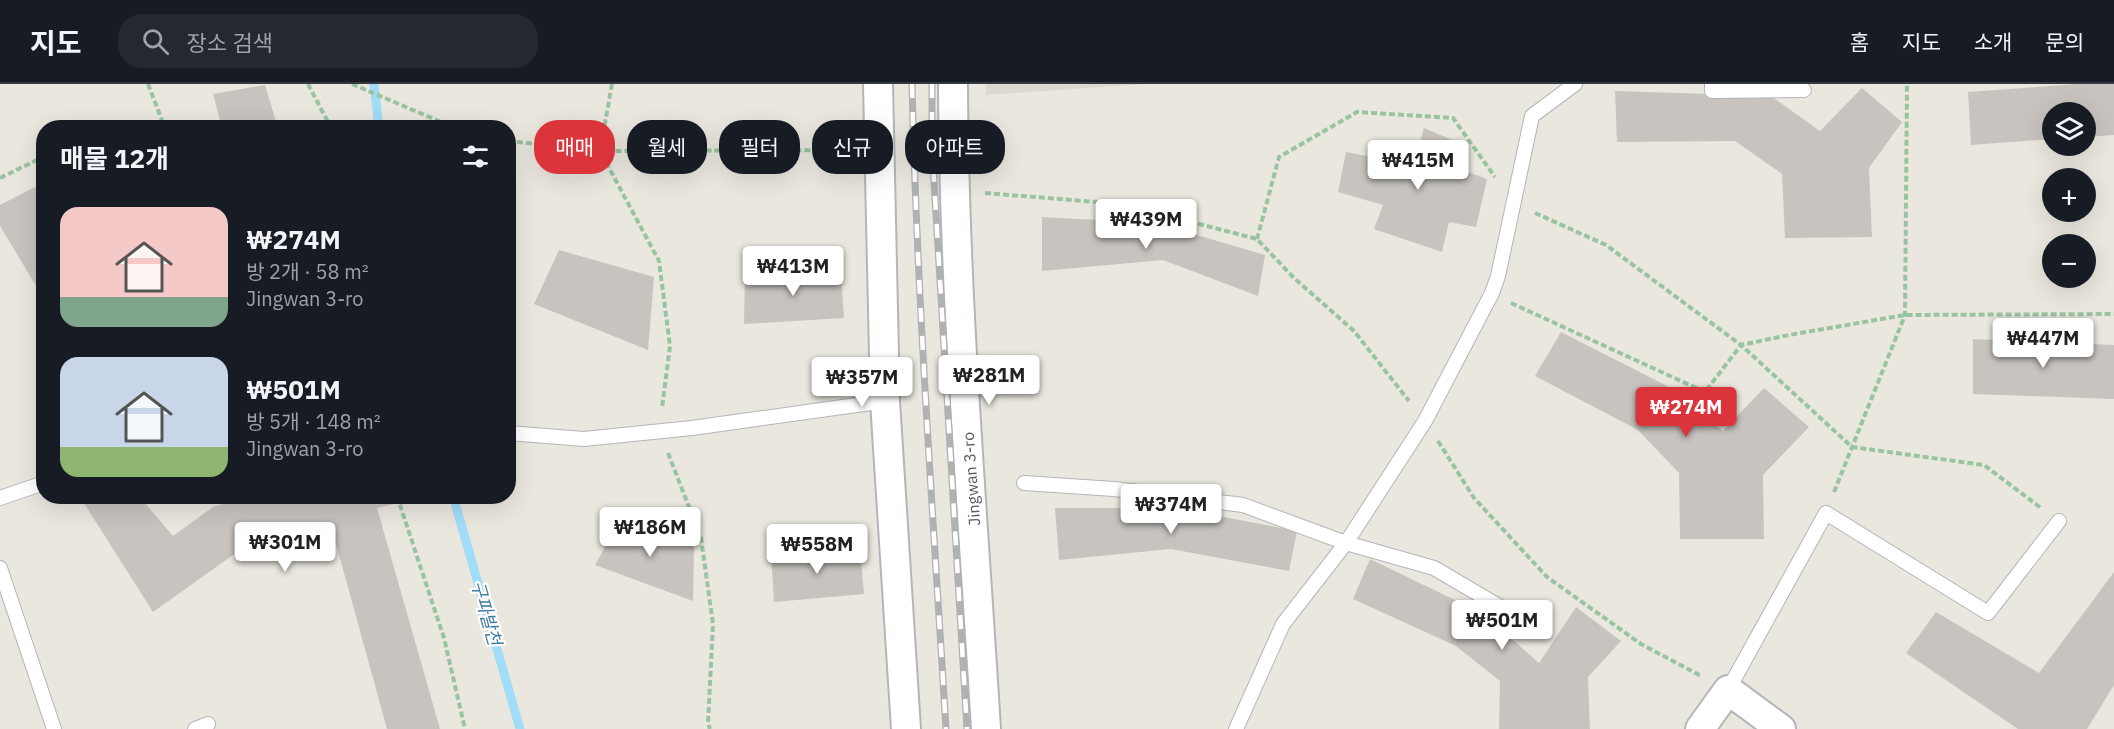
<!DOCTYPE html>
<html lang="ko">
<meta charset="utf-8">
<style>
:root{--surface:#171b24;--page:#242831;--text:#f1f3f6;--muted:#9ea1a6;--line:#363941;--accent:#dc343b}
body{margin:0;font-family:"IBM Plex Sans","Noto Sans KR",sans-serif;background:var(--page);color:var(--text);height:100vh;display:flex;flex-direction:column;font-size:22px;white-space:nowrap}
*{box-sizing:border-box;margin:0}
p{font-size:20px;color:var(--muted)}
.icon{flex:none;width:33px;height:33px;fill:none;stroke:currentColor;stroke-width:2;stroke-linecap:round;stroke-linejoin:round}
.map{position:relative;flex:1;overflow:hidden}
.panel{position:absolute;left:36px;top:36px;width:480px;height:384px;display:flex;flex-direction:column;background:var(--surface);border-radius:24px;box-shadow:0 6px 24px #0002}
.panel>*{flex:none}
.top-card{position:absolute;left:534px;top:36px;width:570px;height:54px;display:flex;gap:12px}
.buttons{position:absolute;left:2042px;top:18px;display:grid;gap:12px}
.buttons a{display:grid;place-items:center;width:54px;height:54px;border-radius:50%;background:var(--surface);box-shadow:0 6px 24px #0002;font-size:30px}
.price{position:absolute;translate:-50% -51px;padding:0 14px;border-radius:6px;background:#fff;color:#222;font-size:20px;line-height:39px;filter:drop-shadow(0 2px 3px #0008)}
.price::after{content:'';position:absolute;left:50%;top:36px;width:18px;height:14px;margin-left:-9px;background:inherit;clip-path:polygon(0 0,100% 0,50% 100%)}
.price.selected{background:var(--accent);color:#fff}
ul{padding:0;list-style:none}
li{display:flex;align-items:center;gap:18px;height:150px;padding:0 24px}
li span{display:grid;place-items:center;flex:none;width:168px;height:120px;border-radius:18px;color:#555}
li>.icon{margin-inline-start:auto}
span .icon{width:72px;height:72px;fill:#fffc;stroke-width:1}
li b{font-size:26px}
h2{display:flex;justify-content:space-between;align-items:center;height:72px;padding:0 24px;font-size:26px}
.chip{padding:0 21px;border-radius:24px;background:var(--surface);box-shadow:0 6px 24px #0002;font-size:21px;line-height:54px}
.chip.selected{background:var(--accent);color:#fff}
header{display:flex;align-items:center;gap:36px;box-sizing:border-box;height:84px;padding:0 30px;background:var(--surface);border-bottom:2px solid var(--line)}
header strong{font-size:28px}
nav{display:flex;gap:33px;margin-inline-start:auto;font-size:21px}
.search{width:420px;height:54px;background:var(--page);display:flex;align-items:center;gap:15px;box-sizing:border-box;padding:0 21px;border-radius:24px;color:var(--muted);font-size:22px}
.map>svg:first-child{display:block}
</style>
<header>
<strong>지도</strong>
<div class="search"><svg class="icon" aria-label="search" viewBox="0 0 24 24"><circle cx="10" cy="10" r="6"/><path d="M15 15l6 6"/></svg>장소 검색</div>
<nav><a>홈</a><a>지도</a><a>소개</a><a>문의</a></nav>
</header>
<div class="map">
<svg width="2114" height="645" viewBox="0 0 2114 645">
<rect width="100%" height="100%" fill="#eae7df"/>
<path fill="#ddd8d1" d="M986,0H1145L986,11Z"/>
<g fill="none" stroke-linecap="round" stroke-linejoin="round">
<path stroke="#a1ddf8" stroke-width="9" d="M374,0L379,44
M453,412L520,645"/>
</g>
<path fill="#c8c3bf" d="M2077,0H2114V51L2085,53V28H2052V55L1971,61L1968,8Z
M265,1L278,44H222L213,10Z
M1862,4L1902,38L1869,84L1872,153L1785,154L1782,90L1735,57L1617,58L1615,7L1771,12L1820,47Z
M1424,44L1464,61L1460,85L1487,95L1476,143L1449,138L1442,168L1374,145L1383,121L1338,108L1346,68L1413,81Z
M35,103L44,113V215L0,142V121Z
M1042,133L1156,139L1265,171L1258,212L1163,176L1042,187Z
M559,166L654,193L648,266L534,220Z
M745,189H841L844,234L744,240Z
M1561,248L1675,306L1723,347L1764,304L1809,343L1763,391L1764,455H1680L1679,389L1638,346L1535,292Z
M1973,255L2114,261V315L1973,310Z
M90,412H139L173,452L213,423L246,412H391L394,420L377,424L440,645H387L330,438L233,471L153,528L82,416Z
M1055,424H1177L1297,447L1289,487L1171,465L1059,476Z
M623,431L694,463L693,517L595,481Z
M860,465L864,510L774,518L771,469Z
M1370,475L1484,530L1539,579L1576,523L1621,557L1588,593L1590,645H1499L1500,597L1456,562L1353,515Z
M2114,488V601L2087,645H2018L1906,569L1936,528L2039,589Z"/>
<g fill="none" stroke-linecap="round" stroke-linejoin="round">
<g stroke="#b2b6ba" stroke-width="16">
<path id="service" d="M1712,0V7L1804,6
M508,349L584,355L692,344L885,317
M1024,399L1114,405L1243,421L1346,459L1434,484L1526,538
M0,414L44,399
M0,484L54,645
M1728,606L1826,429L1988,529L2059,437
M195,645L208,640
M1236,645L1283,540L1346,459L1425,337L1492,209L1498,192L1532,32L1575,0"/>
</g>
<g stroke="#b2b6ba" stroke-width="32">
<path id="minor" d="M878,0L885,317L906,645
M953,0C954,215 973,430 986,645
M1700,645L1728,606L1781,645"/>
</g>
<path stroke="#98c49f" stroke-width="4" stroke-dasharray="6 3" stroke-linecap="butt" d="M148,0L165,44
M308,0L331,44
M352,0L455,44
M612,0L600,67L659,177L670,262L662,324
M508,57L600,67L849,66
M0,94L37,76L44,84
M985,109L1122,120L1257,155L1293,193L1354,247L1409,317
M1535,129L1606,161L1741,261L1852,363L1984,381L2041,424
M1257,155L1279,73L1357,28L1453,34L1495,93
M1511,219L1705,308L1741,261L1789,251L1905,231L2114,230
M1438,357L1474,414L1547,493L1641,560L1701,592
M668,369L701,454L713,540L708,639L710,645
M1834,408L1905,231L1907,0
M397,412L444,554L465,645"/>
<use href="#service" stroke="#fff" stroke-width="14"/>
<use href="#minor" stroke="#fff" stroke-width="28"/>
<g stroke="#b0b1b1" stroke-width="7">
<path id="rail" d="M912,0C917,215 933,430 946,645
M932,0V63L967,645"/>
</g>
<use href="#rail" stroke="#fff" stroke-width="4.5" stroke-dasharray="14" stroke-linecap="butt"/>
</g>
<g text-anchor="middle" stroke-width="4.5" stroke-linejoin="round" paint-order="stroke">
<g font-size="16" fill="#585c60" stroke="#fff">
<text transform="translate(971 395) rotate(-94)" y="6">Jingwan 3-ro</text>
</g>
<g font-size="18" font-style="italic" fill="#3f7aa0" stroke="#fff">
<text transform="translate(486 529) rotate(74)" y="6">구파발천</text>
</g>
</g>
</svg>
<div class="buttons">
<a><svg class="icon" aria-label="layers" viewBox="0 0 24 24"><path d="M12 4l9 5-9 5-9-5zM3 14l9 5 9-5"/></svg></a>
<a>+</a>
<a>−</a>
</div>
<b class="price" style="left:1418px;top:107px">₩415M</b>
<b class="price" style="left:1146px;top:166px">₩439M</b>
<b class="price" style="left:793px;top:213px">₩413M</b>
<b class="price" style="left:2043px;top:285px">₩447M</b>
<b class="price" style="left:989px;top:322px">₩281M</b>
<b class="price" style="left:862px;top:324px">₩357M</b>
<b class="price selected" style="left:1686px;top:354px">₩274M</b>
<b class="price" style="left:1171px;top:451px">₩374M</b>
<b class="price" style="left:650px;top:474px">₩186M</b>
<b class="price" style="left:285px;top:489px">₩301M</b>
<b class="price" style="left:817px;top:491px">₩558M</b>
<b class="price" style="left:1502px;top:567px">₩501M</b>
<div class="top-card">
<a class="chip selected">매매</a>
<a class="chip">월세</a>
<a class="chip">필터</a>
<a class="chip">신규</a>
<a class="chip">아파트</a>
</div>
<section class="panel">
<h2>매물 12개<svg class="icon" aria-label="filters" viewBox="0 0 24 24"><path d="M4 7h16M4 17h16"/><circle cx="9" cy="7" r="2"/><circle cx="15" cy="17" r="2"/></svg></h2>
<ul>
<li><span style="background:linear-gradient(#f6c9c9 75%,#7fa58c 0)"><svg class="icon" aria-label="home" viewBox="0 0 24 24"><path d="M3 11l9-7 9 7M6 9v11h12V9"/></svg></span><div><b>₩274M</b><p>방 2개 · 58 m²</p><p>Jingwan 3-ro</p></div></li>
<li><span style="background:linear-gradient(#c9d6e8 75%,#8fb573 0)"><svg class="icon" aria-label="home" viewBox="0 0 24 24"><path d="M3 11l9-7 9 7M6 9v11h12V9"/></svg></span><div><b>₩501M</b><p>방 5개 · 148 m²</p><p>Jingwan 3-ro</p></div></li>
</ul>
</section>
</div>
